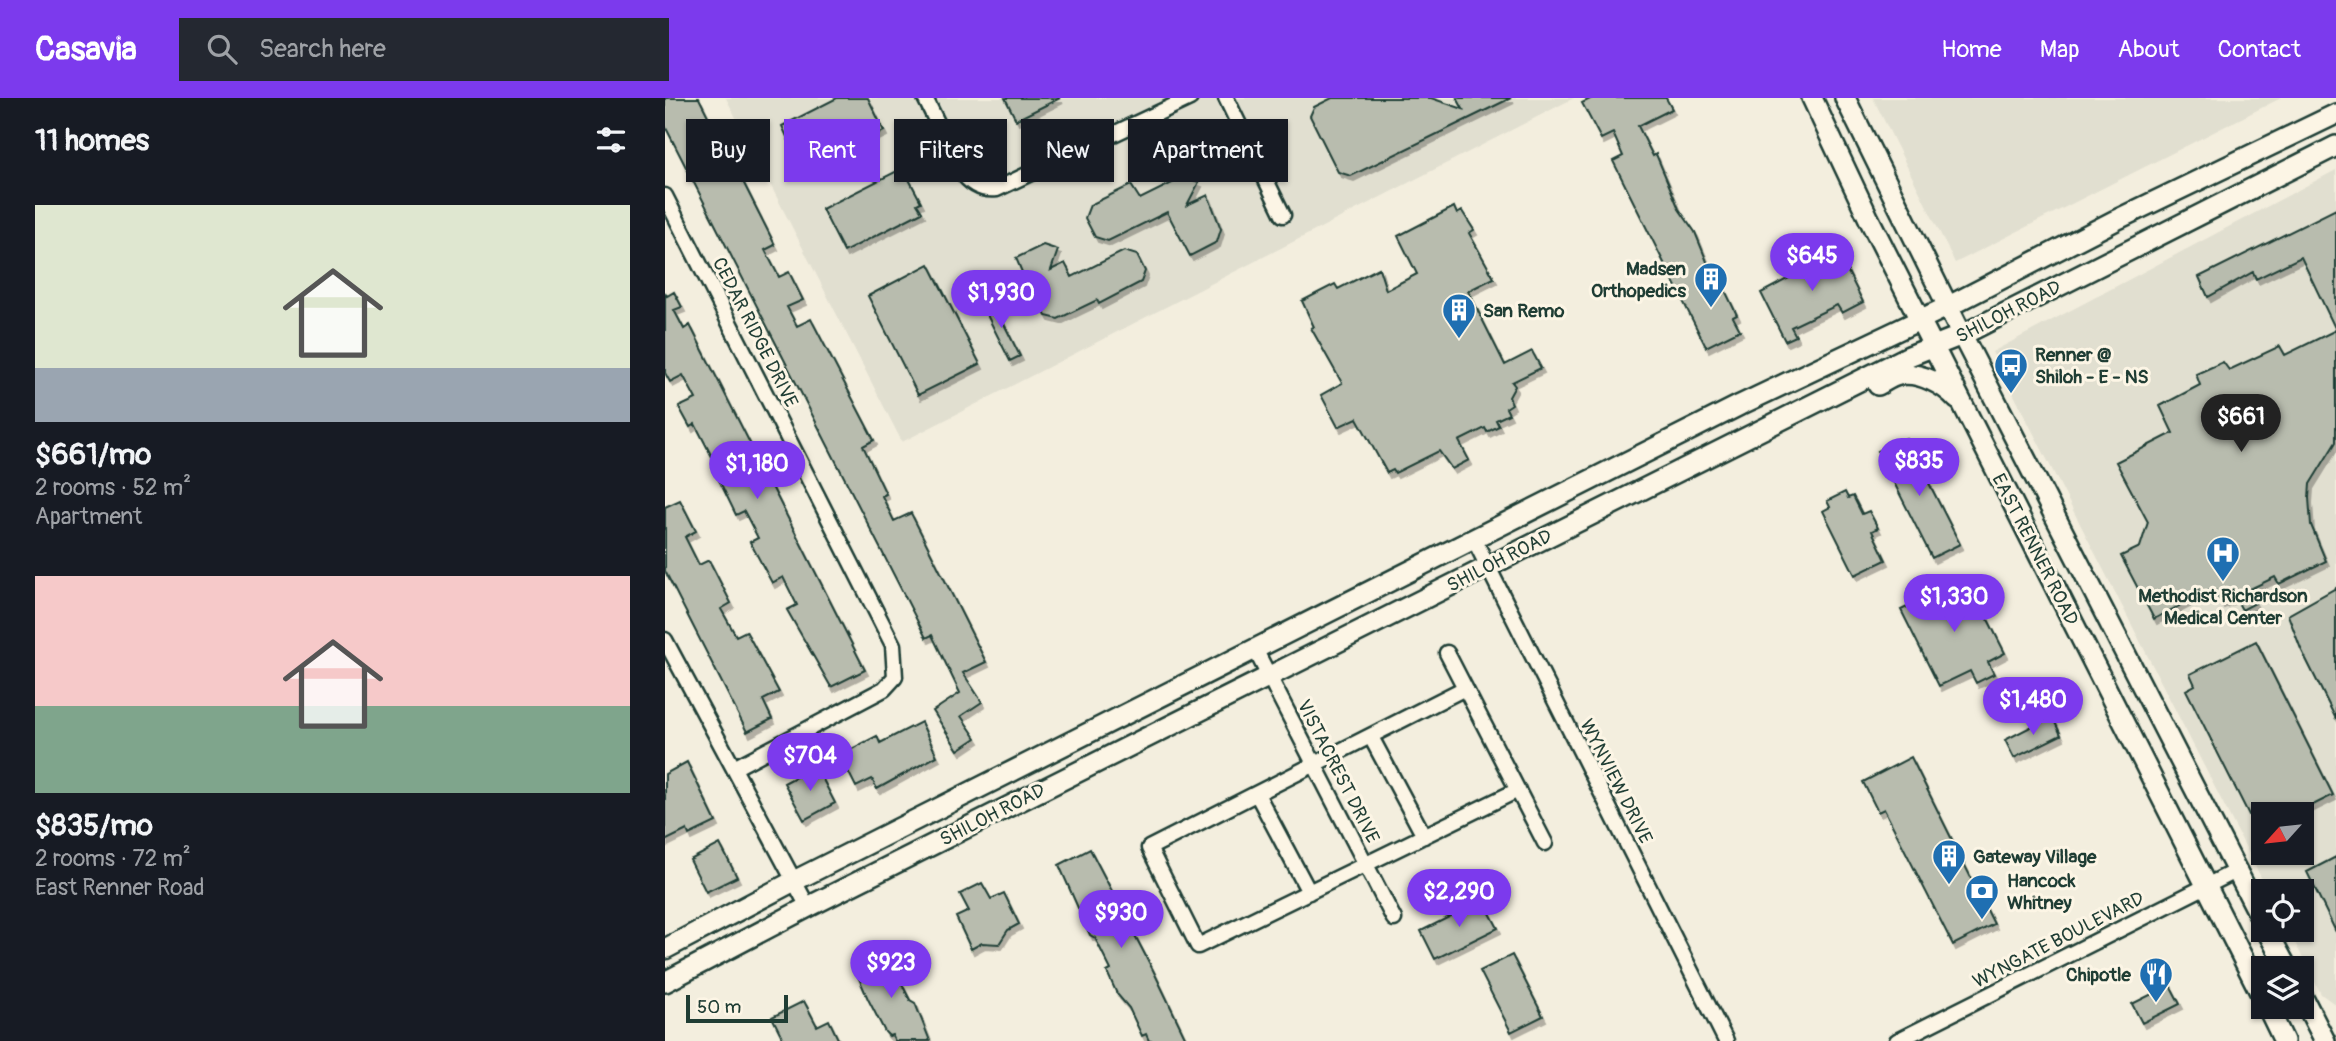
<!DOCTYPE html>
<meta charset="utf-8">
<style>
:root{--surface:#171b24;--page:#242831;--text:#f1f3f6;--muted:#9ea1a6;--accent:#7c3aed}
body{margin:0;font-family:Pangolin,sans-serif;background:var(--page);color:var(--text);height:100vh;display:flex;flex-direction:column;font-size:26px;white-space:nowrap}
*{box-sizing:border-box;margin:0}
p{font-size:23px;color:var(--muted)}
.icon{flex:none;width:38px;height:38px;fill:none;stroke:currentColor;stroke-width:2;stroke-linecap:round;stroke-linejoin:round}
.map{position:relative;flex:1;overflow:hidden}
.sheet{display:flex;flex-direction:column;background:var(--surface);width:665px}
.sheet>*{flex:none}
.hud{position:absolute;left:21px;top:21px;width:665px;height:63px;display:flex;gap:14px}
.needle{width:46px;rotate:243deg}
.tools{position:absolute;left:1586px;top:704px;display:grid;gap:14px}
.tools a{display:grid;place-items:center;width:63px;height:63px;border-radius:0px;background:var(--surface);box-shadow:0 2px 5px #0004;font-size:35px}
.scale{position:absolute;left:21px;bottom:18px;width:102px;box-sizing:border-box;padding-left:7px;border:4px solid #1f3d34;border-top:0;font-size:19px;line-height:24px;white-space:nowrap;color:#1f3d34;-webkit-text-stroke:5px #fcf5e5;paint-order:stroke}
.price{position:absolute;translate:-50% -60px;padding:0 16px;border-radius:24px;background:var(--accent);color:#fff;font-size:23px;line-height:46px;filter:drop-shadow(0 2px 4px #0008)}
.price::after{content:'';position:absolute;left:50%;top:42px;width:21px;height:16px;margin-left:-10px;background:inherit;clip-path:polygon(0 0,100% 0,50% 100%)}
.price.active{background:#222;color:#fff}
ul{padding:0;list-style:none}
li{display:grid;align-content:center;gap:14px;height:371px;padding:0 35px}
li span{display:grid;place-items:center;height:217px;border-radius:0px;color:#555}
li>.icon{margin-inline-start:auto}
span .icon{width:126px;height:126px;fill:#fffc;stroke-width:1}
li b{font-size:30px}
h2{display:flex;justify-content:space-between;align-items:center;height:84px;padding:0 35px;font-size:30px}
.pill{padding:0 24px;border-radius:0px;background:var(--surface);box-shadow:0 2px 5px #0004;font-size:24px;line-height:63px}
.pill.active{background:var(--accent);color:#fff}
header{display:flex;align-items:center;gap:42px;box-sizing:border-box;height:98px;padding:0 35px;background:var(--accent);color:#fff}
header strong{font-size:33px}
nav{display:flex;gap:38px;margin-inline-start:auto;font-size:24px}
.search{width:490px;height:63px;background:var(--page);display:flex;align-items:center;gap:18px;box-sizing:border-box;padding:0 24px;border-radius:0px;color:var(--muted);font-size:26px}
main{display:flex;flex:1;min-height:0}
.map>svg:first-child{display:block}
</style>
<header>
<strong>Casavia</strong>
<div class="search"><svg class="icon" aria-label="search" viewBox="0 0 24 24"><circle cx="10" cy="10" r="6"/><path d="M15 15l6 6"/></svg>Search here</div>
<nav><a>Home</a><a>Map</a><a>About</a><a>Contact</a></nav>
</header>
<main>
<section class="sheet">
<h2>11 homes<svg class="icon" aria-label="filters" viewBox="0 0 24 24"><path d="M4 7h16M4 17h16"/><circle cx="9" cy="7" r="2"/><circle cx="15" cy="17" r="2"/></svg></h2>
<ul>
<li><span style="background:linear-gradient(#dfe7d0 75%,#9aa5b1 0)"><svg class="icon" aria-label="home" viewBox="0 0 24 24"><path d="M3 11l9-7 9 7M6 9v11h12V9"/></svg></span><div><b>$661/mo</b><p>2 rooms · 52 m²</p><p>Apartment</p></div></li>
<li><span style="background:linear-gradient(#f6c9c9 60%,#7fa58c 0)"><svg class="icon" aria-label="home" viewBox="0 0 24 24"><path d="M3 11l9-7 9 7M6 9v11h12V9"/></svg></span><div><b>$835/mo</b><p>2 rooms · 72 m²</p><p>East Renner Road</p></div></li>
</ul>
</section>
<div class="map">
<svg width="1671" height="943" viewBox="0 0 1671 943">
<defs>
<filter id="shadow"><feDropShadow dx="3" dy="5" stdDeviation="0" flood-color="#0004"/></filter>
</defs>
<rect width="100%" height="100%" fill="#f3eede"/>
<filter id="ink" filterUnits="userSpaceOnUse"><feTurbulence type="fractalNoise" baseFrequency=".0143" numOctaves="2"/><feDisplacementMap in="SourceGraphic" scale="14" xChannelSelector="R" yChannelSelector="G"/><feConvolveMatrix kernelMatrix="1 2 1 2 8 2 1 2 1" color-interpolation-filters="sRGB"/></filter>
<g filter="url(#ink)">
<path fill="#e1dfd0" fill-rule="evenodd" d="M61,0H909L237,344Z
M1208,0H1616L1290,165Z
M1671,72V907L1656,896L1623,831H1636V793H1603L1327,254ZM1598,716H1636V754H1598Z"/>
<path fill="#b8bcae" stroke="#1f3d34" stroke-width="2" filter="url(#shadow)" d="M0,0H34L50,32L42,36L57,65L66,60L110,147L100,152L114,179L124,174L138,202L122,209L132,228L146,221L209,342L198,348L221,396L217,398L229,423L246,415L321,564L298,575L317,604L296,618L311,640L293,652L268,613L295,595L267,537L261,540L0,28Z
M172,0H203L219,33L138,74L117,28Z
M340,0H395L351,22Z
M667,0H766L798,11L792,0H846L686,78L673,74L645,18L649,9Z
M927,0H1001L1007,11L973,28L988,58L991,56L1014,111L1030,134L1047,176L1051,184L1055,182L1072,217L1068,219L1075,232L1041,249L948,63L958,58L948,35L936,41L917,5Z
M238,70L256,104L252,106L257,114L179,154L157,111Z
M519,79L534,84L522,107L543,97L556,131L552,144L525,158L502,114L443,143L430,139L420,120L425,107L466,87L475,101Z
M789,109L792,116L797,113L809,132L804,135L829,180L803,193L840,267L867,253L876,270L847,284L850,288L844,299L847,306L841,310L844,316L831,322L834,328L822,334L820,330L794,343L804,362L787,371L774,353L730,375L728,372L722,375L692,320L673,329L656,297L677,285L646,230L649,229L637,203L670,186L673,191L714,170L721,192L752,176L733,138Z
M1671,111V344L1645,386L1644,400L1646,427L1661,463L1614,486L1610,479L1583,492L1590,505L1577,512L1570,499L1556,505L1549,490L1489,521L1456,458L1475,449L1483,424L1451,364L1508,335L1495,308L1535,287L1531,276L1558,264L1564,272L1615,248L1620,257L1671,232L1636,159L1591,181L1588,174L1543,199L1534,179Z
M378,147L393,152L386,172L400,165L407,179L459,153L472,157L480,173L476,184L434,206L432,202L393,221L381,218L372,202L369,203L351,160Z
M1171,150L1198,204L1177,215L1172,207L1126,229L1131,238L1120,243L1096,195L1152,165L1150,160Z
M264,166L315,266L253,297L203,198Z
M0,194L2,198L9,194L17,209L9,212L19,231L25,227L200,572L166,589L122,512L132,507L118,479L107,485L85,444L93,440L79,413L71,417L54,382L58,380L30,326L25,329L14,309L31,301L18,277L5,284L0,275Z
M327,202L355,258L345,263L317,207Z
M1241,340L1295,446L1267,460L1213,353Z
M1180,394L1183,400L1188,398L1197,416L1204,413L1213,430L1207,433L1221,462L1190,477L1158,413L1165,409L1162,403Z
M15,402L31,433L20,439L34,467L44,462L66,505L56,511L71,538L81,533L114,594L98,602L107,621L82,634L0,473V409Z
M1302,480L1340,555L1323,564L1329,576L1311,585L1305,573L1274,588L1236,512Z
M1671,490V621L1636,551L1623,517Z
M1591,543L1668,697L1630,716H1598L1595,711L1584,717L1521,592L1530,587L1525,576Z
M1387,618L1396,637L1349,660L1340,642Z
M256,624L272,658L212,691L207,681L191,689L175,657L212,638L215,645Z
M1246,659L1329,826L1288,847L1219,711L1213,714L1198,684Z
M22,664L51,724L24,737L22,732L0,743V676Z
M151,668L170,705L139,722L119,685Z
M55,746L72,779L41,794L25,762Z
M425,751L488,872L522,943H484L481,936L477,938L464,910L452,896L442,874L446,872L430,840L425,837L394,767Z
M1671,759V834L1642,774Z
M317,785L326,801L339,795L354,826L343,832L334,846L317,845L306,851L291,819L304,813L295,796Z
M818,802L833,830L770,861L756,833Z
M220,853L245,902L250,905L265,943H230L227,937L224,938L220,934L203,901L189,869Z
M847,857L878,918L846,934L815,873Z
M1505,887L1515,906L1477,925L1467,906Z
M139,903L152,928L164,922L174,943H119L107,919Z"/>
<g fill="none" stroke-linecap="round" stroke-linejoin="round">
<g stroke="#1f3d34" stroke-width="19">
<path id="minor" d="M260,0L296,73C305,86 316,93 332,91L525,0
M561,0L618,117
M0,98L228,547L230,579L219,591L69,670
M809,441L1061,943
M0,542L143,809
M590,551L729,821
M782,555L880,745
M800,590L484,750L533,848L853,692
M706,639L759,738
M592,696L644,794
M1232,943L1571,773"/>
</g>
<g stroke="#1f3d34" stroke-width="24">
<path id="secondary" d="M1147,0L1204,121L1598,900
M1180,0L1297,237L1598,824
M1213,287C1219,284 1227,278 1234,277C1254,273 1280,287 1292,301
M1601,831L1622,870
M0,851L129,783L1075,307L1284,208L1451,122L1671,16
M0,884L143,809L1244,258L1297,237L1671,48
M1636,896L1660,943
M1602,908L1619,943"/>
</g>
<use href="#minor" stroke="#fcf5e5" stroke-width="14"/>
<use href="#secondary" stroke="#fcf5e5" stroke-width="19"/>
</g>
</g>
<defs>
<g id="building-pin" transform="scale(1.75)"><path d="M0 17L-7.5 6A9.5 9.5 0 1 1 7.5 6Z" fill="#1f6fb2" stroke="#fcf5e5"/><path d="M-4-6H4V6H1V3H-1V6H-4ZM-2.5-4.3h1.7v1.8h-1.7ZM.8-4.3h1.7v1.8H.8ZM-2.5-1h1.7V.8h-1.7ZM.8-1h1.7V.8H.8Z" fill="#fff"/></g>
<g id="bus-pin" transform="scale(1.75)"><path d="M0 17L-7.5 6A9.5 9.5 0 1 1 7.5 6Z" fill="#1f6fb2" stroke="#fcf5e5"/><path d="M-5-6H5V4H4V6H2V4H-2V6H-4V4H-5ZM-3.5-4V0h7V-4ZM-3.5 1.2v1.5H-2V1.2ZM2 1.2v1.5H3.5V1.2Z" fill="#fff"/></g>
<g id="hospital-pin" transform="scale(1.75)"><path d="M0 17L-7.5 6A9.5 9.5 0 1 1 7.5 6Z" fill="#1f6fb2" stroke="#fcf5e5"/><path d="M-5-5h3v3.5h4V-5h3V5h-3V1.5h-4V5h-3Z" fill="#fff"/></g>
<g id="bank-pin" transform="scale(1.75)"><path d="M0 17L-7.5 6A9.5 9.5 0 1 1 7.5 6Z" fill="#1f6fb2" stroke="#fcf5e5"/><path d="M-6-4H6V4H-6ZM0-2.3a2.3 2.3 0 1 0 0 4.6a2.3 2.3 0 1 0 0-4.6Z" fill="#fff"/></g>
<g id="restaurant-pin" transform="scale(1.75)"><path d="M0 17L-7.5 6A9.5 9.5 0 1 1 7.5 6Z" fill="#1f6fb2" stroke="#fcf5e5"/><path d="M-5-6h1v4h1v-4h1v4h1v-4h1v5L-1.5 .5V6h-2V.5L-5-1ZM5-6V6H3V1.5H1.5Q1.5-4 5-6Z" fill="#fff"/></g>
</defs>
<g fill-rule="evenodd">
<use href="#building-pin" x="1046" y="181"/>
<use href="#building-pin" x="794" y="212"/>
<use href="#bus-pin" x="1346" y="267"/>
<use href="#hospital-pin" x="1558" y="455"/>
<use href="#building-pin" x="1284" y="758"/>
<use href="#bank-pin" x="1317" y="793"/>
<use href="#restaurant-pin" x="1491" y="876"/>
</g>
<g text-anchor="middle" stroke-width="6" stroke-linejoin="round" paint-order="stroke">
<g font-size="19" font-weight="bold" fill="#1f3d34" stroke="#fcf5e5" text-anchor="start">
<text x="1021" y="177" text-anchor="end">Madsen<tspan x="1021" dy="22">Orthopedics</tspan></text>
<text x="818" y="219">San Remo</text>
<text x="1370" y="263">Renner @<tspan x="1370" dy="22">Shiloh - E - NS</tspan></text>
<text x="1558" y="504" text-anchor="middle">Methodist Richardson<tspan x="1558" dy="22">Medical Center</tspan></text>
<text x="1308" y="765">Gateway Village</text>
<text x="1342" y="789">Hancock<tspan x="1342" dy="22">Whitney</tspan></text>
<text x="1466" y="883" text-anchor="end">Chipotle</text>
</g>
<g font-size="19" fill="#1f3d34" stroke="#fcf5e5">
<text transform="translate(1343 213) rotate(-27)" y="7">SHILOH ROAD</text>
<text transform="translate(91 234) rotate(63)" y="7">CEDAR RIDGE DRIVE</text>
<text transform="translate(1371 451) rotate(63)" y="7">EAST RENNER ROAD</text>
<text transform="translate(834 462) rotate(-27)" y="7">SHILOH ROAD</text>
<text transform="translate(674 673) rotate(63)" y="7">VISTACREST DRIVE</text>
<text transform="translate(952 683) rotate(63)" y="7">WYNVIEW DRIVE</text>
<text transform="translate(327 716) rotate(-27)" y="7">SHILOH ROAD</text>
<text transform="translate(1393 841) rotate(-27)" y="7">WYNGATE BOULEVARD</text>
</g>
</g>
</svg>
<div class="tools">
<a><svg class="needle" viewBox="-14 -14 28 28"><path d="M0-13l5 13h-10z" fill="#e53935"/><path d="M0 13l5-13h-10z" fill="#9ea1a6"/></svg></a>
<a><svg class="icon" aria-label="locate" viewBox="0 0 24 24"><circle cx="12" cy="12" r="6"/><path d="M12 2v4M12 18v4M2 12h4M18 12h4"/></svg></a>
<a><svg class="icon" aria-label="layers" viewBox="0 0 24 24"><path d="M12 4l9 5-9 5-9-5zM3 14l9 5 9-5"/></svg></a>
</div>
<div class="scale">50 m</div>
<b class="price" style="left:1147px;top:195px">$645</b>
<b class="price" style="left:336px;top:232px">$1,930</b>
<b class="price active" style="left:1576px;top:356px">$661</b>
<b class="price" style="left:1254px;top:400px">$835</b>
<b class="price" style="left:92px;top:403px">$1,180</b>
<b class="price" style="left:1289px;top:536px">$1,330</b>
<b class="price" style="left:1368px;top:639px">$1,480</b>
<b class="price" style="left:145px;top:695px">$704</b>
<b class="price" style="left:794px;top:831px">$2,290</b>
<b class="price" style="left:456px;top:852px">$930</b>
<b class="price" style="left:226px;top:902px">$923</b>
<div class="hud">
<a class="pill">Buy</a>
<a class="pill active">Rent</a>
<a class="pill">Filters</a>
<a class="pill">New</a>
<a class="pill">Apartment</a>
</div>
</div>
</main>
